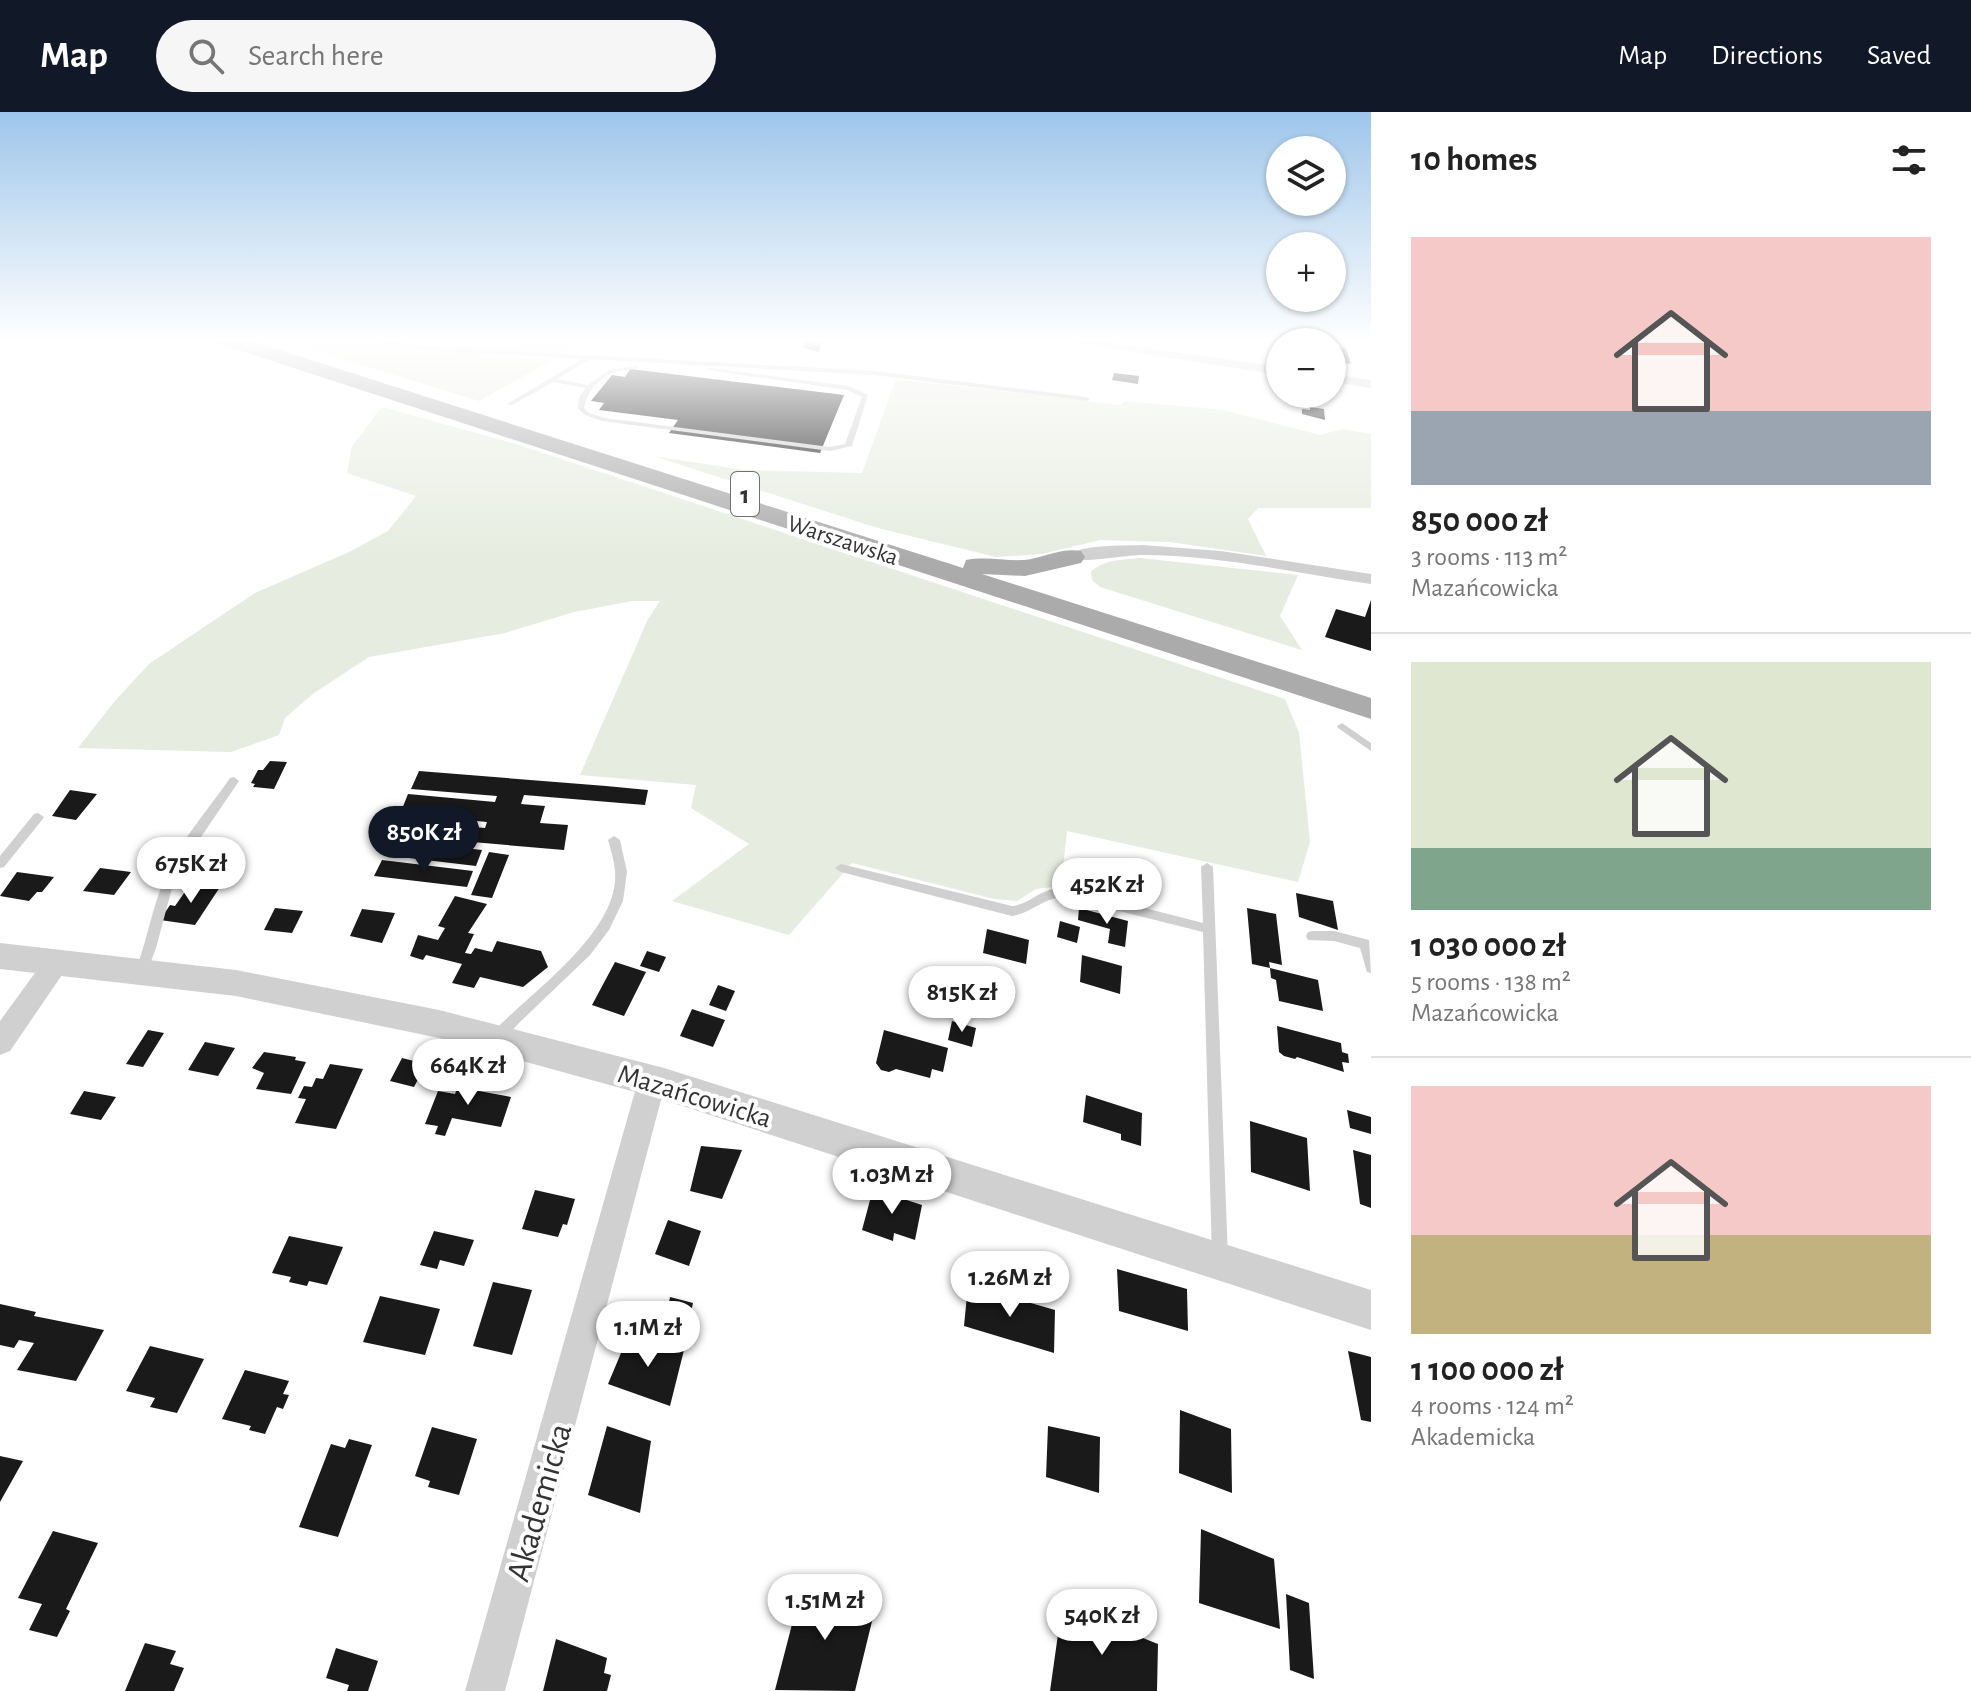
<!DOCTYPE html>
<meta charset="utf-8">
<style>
:root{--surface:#fff;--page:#f6f6f6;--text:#222;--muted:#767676;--line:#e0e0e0;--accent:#111827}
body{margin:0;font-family:"Alegreya Sans",sans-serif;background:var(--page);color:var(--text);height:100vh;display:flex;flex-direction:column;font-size:30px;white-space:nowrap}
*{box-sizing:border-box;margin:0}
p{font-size:26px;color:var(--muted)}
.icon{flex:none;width:44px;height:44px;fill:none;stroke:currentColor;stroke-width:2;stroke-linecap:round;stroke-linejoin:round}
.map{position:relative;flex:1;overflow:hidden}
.sheet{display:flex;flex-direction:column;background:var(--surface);width:600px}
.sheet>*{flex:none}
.buttons{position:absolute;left:1266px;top:24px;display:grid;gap:16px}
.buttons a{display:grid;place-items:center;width:80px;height:80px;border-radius:50%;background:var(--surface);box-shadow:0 2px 6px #0004;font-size:40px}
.price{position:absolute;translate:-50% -68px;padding:0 18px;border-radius:28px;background:#fff;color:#222;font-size:26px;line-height:52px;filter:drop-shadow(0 2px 4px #0008)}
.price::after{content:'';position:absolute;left:50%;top:48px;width:24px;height:18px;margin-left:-12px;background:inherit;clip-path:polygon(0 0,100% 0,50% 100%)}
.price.on{background:var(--accent);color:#fff}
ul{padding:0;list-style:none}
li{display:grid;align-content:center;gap:16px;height:424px;padding:0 40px}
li+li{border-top:2px solid var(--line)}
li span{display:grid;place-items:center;height:248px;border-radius:0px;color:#555}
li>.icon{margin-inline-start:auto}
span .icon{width:144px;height:144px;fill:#fffc;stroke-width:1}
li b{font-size:34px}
h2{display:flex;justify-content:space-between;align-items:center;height:96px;padding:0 40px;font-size:34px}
header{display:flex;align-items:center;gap:48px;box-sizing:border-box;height:112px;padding:0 40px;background:var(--accent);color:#fff}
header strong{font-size:38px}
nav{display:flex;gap:44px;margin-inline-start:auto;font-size:28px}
.search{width:560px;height:72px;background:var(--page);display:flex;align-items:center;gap:20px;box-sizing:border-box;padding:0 28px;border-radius:44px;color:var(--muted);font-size:30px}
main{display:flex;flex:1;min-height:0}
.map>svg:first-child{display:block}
</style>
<header>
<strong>Map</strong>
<div class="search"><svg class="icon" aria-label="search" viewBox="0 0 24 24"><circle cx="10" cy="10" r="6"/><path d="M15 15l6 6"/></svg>Search here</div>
<nav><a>Map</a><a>Directions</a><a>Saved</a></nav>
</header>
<main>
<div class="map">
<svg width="1371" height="1579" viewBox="0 0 1371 1579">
<rect width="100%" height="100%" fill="#fff"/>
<path fill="#e6ecdf" d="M275,227H334L553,248L479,289Z
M489,227H572L567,242L480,238Z
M896,267L1121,293L1124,289L1223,298L1320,323L1342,317L1371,322V396H1258L1248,407L1266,444L1170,430L1100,428L1042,442L996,445L878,416L653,344L744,358L862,361Z
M382,295L516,332L1285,587L1299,621L1310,730L1298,770L1067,719L1061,774L1036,777L1017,789L994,787L852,751L789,823L672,789L749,732L691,696L696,673L580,663L648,507L660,489H632L574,500L505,521L369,545L314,581L285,606L279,623L231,640L78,636L114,590L149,552L255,481L349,440L388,419L416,384L347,361L352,334Z
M1140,446L1298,463L1280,504L1302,538L1100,475L1092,468L1091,460C1103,447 1123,448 1140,446Z"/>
<path fill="#1a1a1a" d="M805,229L821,231L819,240L803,236Z
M1335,235L1346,236L1351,252L1332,249Z
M630,257L844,283L820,341L669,321L678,308L599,298L604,291L591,289L612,263L625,265Z
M1114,261L1139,264L1138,272L1112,268Z
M1310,295L1324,297L1325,308L1302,302V297L1310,298Z
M1371,488V539L1325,525L1336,497L1365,505Z
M270,649L287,650L274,677L253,675L255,672L251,671L258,658H263Z
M419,659L606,674L648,678L645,693L524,683L521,692L545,694L540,711L568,713L564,738L391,723L397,708L485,716L487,710L400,702L408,682L495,690L497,684L411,677Z
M70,678L97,682L76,708L52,704Z
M392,728L482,738L476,754L384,743Z
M489,740L509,743L492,786L471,783Z
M382,748L473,759L467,775L374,764Z
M100,756L131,760L114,783L83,779Z
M17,760L54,765L42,780H37L29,789L0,784Z
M201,772L220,775L195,813L160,808L170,793L175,794L189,774L198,776Z
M1296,781L1333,789L1338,818L1299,805Z
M455,784L487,792L468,821L474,822L465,841L471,842L475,836L492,840L497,829L541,839L548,855L523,875L480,865L474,876L452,871L462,852L426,843L423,848L410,844L418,823L438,828L445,816L438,814Z
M275,796L303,799L292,821L264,818Z
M1079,796L1128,809L1125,835L1108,831L1110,817L1078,808Z
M1247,796L1276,802L1282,853L1269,850L1270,856L1252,852Z
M362,797L395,801L382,831L350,824Z
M1060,809L1080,815L1077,831L1057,825Z
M987,817L1029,828L1026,852L983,841Z
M647,839L666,845L659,860L640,854Z
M1082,843L1122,854L1120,882L1080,870Z
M615,850L646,860L624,904L592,893Z
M1270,856L1318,868L1323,899L1279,889L1276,868L1271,866Z
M718,873L735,879L726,899L709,893Z
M692,897L725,908L713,935L680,924Z
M952,909L976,916L972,935L948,928Z
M1277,914L1341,931L1342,940L1348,942L1349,951L1342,950L1344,960L1297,945L1295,947L1284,944L1279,940Z
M148,918L164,921L143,955L126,952Z
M884,918L948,936L943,960L932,957L930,966L896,957L889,960L881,958L876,951Z
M205,930L235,936L218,964L188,958Z
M264,940L296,945L295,948L306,950L291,982L256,977L264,961L252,956Z
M402,946L426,952L414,975L390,969Z
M330,952L363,957L336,1017L295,1011L306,987L298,986L304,974L312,975L316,966L323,967Z
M461,966L482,970L479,979L511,985L501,1015L452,1006L445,1024L435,1022L438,1014L425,1012L438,979L455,982Z
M84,979L116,985L101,1008L70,1002Z
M1086,983L1142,1001L1141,1034L1121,1028V1022L1083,1010Z
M1347,998L1371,1005V1022L1350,1016Z
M1250,1009L1307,1026L1310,1079L1251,1060Z
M701,1034L742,1038L722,1087L690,1079Z
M1353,1038L1371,1043V1096L1360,1092Z
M873,1077L922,1093L915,1128L894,1121L893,1129L862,1118Z
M535,1078L575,1087L567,1113L563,1112L558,1125L522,1117Z
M668,1108L701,1119L689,1154L655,1142Z
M434,1119L474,1128L464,1154L440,1148L437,1157L420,1153Z
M289,1124L343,1135L327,1173L309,1169L307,1174L289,1170L291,1165L272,1161Z
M1117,1157L1187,1177L1188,1219L1119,1199Z
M493,1170L532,1178L512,1243L473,1234Z
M968,1173L1055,1198L1054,1241L964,1214Z
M380,1184L440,1197L425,1243L363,1230Z
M670,1185L693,1191L684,1232L632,1219L638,1199L655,1203L657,1193L668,1196Z
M0,1192L36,1200L34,1204L104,1218L76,1269L17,1258L34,1231L19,1228L14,1236L0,1233Z
M629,1222L684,1238L670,1294L608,1272Z
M150,1234L204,1247L177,1301L150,1295L155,1286L126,1279Z
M1348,1239L1371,1245V1310L1361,1308Z
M245,1258L289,1269L283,1282L289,1283L283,1297L277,1295L265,1322L249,1318L251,1314L222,1307Z
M1180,1298L1231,1317L1232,1381L1179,1361Z
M607,1314L651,1329L640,1401L588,1383Z
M1048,1314L1100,1325L1099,1381L1046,1365Z
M432,1315L477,1327L459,1383L428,1375L430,1369L415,1364Z
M349,1327L372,1333L338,1425L299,1415L331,1332L345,1336Z
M0,1344L23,1349L0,1390Z
M1201,1417L1274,1447L1280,1517L1199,1491Z
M53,1419L98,1431L66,1497L70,1499L57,1525L29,1518L42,1492L18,1486Z
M804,1466L875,1497L855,1579L775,1578Z
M1286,1482L1309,1491L1314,1567L1290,1558Z
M1062,1494L1158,1532L1157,1579H1050Z
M556,1527L607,1546L604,1561L611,1563L607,1579H543Z
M145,1531L176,1539L170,1552L184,1556L174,1579H125Z
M336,1536L378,1549L368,1579H347L349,1573L326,1566Z"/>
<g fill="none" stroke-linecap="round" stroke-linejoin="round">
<path fill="#d0d0d0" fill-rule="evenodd" d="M352,227H371L422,234L874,259L1087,285L1090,287L1087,289L874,263L590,247L557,267L588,273L609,258L638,254V256C630,258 619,258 612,261C598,268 586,280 584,296L589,301L605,306L830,335L845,332L862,285L847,278L707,258L710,256L849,274L868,283L852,334L830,339L602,309L585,303L578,296L579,286L585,276L553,270L512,293L507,292L582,247L422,238Z
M1342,611L1371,631V639L1338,616L1337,614Z
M234,665L239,669L182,753L172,776L156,836L147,860L146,864L141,865L136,864L135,860C147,829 152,796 165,765C180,729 208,698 230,666Z
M38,701L44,705L42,708L4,755L0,756V744L34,702Z
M614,724L620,728L627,760L623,789L609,818L590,843L520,910L500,931L495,933L490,931L488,927L490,923C529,881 620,821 615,759C614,749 611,738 608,728Z
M1207,751L1213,755L1228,1145L1226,1151L1220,1153L1214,1151L1212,1145L1203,820L1063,785C1043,786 1032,801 1012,804L841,760L835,756L841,752L1012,794C1031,792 1039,777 1063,775L1203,811L1201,755Z
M1312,819H1334L1369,828L1371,861L1367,860L1360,836L1334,829L1308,828L1306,824L1308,820Z"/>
<path fill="#d0d0d0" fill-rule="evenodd" d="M1051,227H1085L1280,255V263Z
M1332,262L1371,268V276L1332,270Z
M1143,433L1221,439L1371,462V472C1295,461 1219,443 1142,443C1126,443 1073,453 1064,445C1078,432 1123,434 1143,433Z
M57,840L66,843L70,850L66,857L10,939L0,943V909L48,843Z
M652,956L662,960L666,969L505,1579H465L638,969L642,960Z"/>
<path fill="#d0d0d0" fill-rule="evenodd" d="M0,831L236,858L439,898L664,956L1371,1178V1218L664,988L439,926L236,884L0,857Z"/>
<path fill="#ababab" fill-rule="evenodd" d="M215,227H245L963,456L966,448C985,444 1004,449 1024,448C1043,446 1062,435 1081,439L1085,445L1081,451L1025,464L982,462L1371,586V607L217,231Z"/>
</g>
<linearGradient id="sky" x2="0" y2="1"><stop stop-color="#9ec6ea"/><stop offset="0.51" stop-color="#fff"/><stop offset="1" stop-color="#fff" stop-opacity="0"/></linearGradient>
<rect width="1371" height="448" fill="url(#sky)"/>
<g text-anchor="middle" stroke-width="8" stroke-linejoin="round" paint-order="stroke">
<g font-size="24" fill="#333" stroke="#fff">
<text transform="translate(843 428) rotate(18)" y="8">Warszawska</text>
</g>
<rect fill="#fff" stroke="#707070" stroke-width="2" x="731" y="360" width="28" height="44" rx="6"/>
<g font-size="26" font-weight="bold" fill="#333">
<text x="745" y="391">1</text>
</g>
<g font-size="28" fill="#333" stroke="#fff">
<text transform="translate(695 983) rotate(17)" y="10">Mazańcowicka</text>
</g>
<g font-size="34" fill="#333" stroke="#fff">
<text transform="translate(538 1390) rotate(-74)" y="12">Akademicka</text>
</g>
</g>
</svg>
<div class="buttons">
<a><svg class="icon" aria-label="layers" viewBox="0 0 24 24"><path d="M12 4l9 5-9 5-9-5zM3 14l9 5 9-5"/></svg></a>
<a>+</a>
<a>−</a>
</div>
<b class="price on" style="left:424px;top:762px">850K zł</b>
<b class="price" style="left:191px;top:793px">675K zł</b>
<b class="price" style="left:1107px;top:814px">452K zł</b>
<b class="price" style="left:962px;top:922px">815K zł</b>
<b class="price" style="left:468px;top:995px">664K zł</b>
<b class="price" style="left:892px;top:1104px">1.03M zł</b>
<b class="price" style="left:1010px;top:1207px">1.26M zł</b>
<b class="price" style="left:648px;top:1257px">1.1M zł</b>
<b class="price" style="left:825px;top:1530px">1.51M zł</b>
<b class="price" style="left:1102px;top:1545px">540K zł</b>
</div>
<section class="sheet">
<h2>10 homes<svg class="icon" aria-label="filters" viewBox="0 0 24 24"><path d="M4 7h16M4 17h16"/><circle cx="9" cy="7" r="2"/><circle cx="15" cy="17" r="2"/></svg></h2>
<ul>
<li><span style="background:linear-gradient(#f6c9c9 70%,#9aa5b1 0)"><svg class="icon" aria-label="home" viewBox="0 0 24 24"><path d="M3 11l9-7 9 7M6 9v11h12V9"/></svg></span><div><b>850 000 zł</b><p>3 rooms · 113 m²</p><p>Mazańcowicka</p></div></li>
<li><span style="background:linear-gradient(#dfe7d0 75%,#7fa58c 0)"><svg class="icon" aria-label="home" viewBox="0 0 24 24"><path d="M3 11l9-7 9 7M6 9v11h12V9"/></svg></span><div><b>1 030 000 zł</b><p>5 rooms · 138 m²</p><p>Mazańcowicka</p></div></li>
<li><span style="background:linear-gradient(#f6c9c9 60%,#c2b280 0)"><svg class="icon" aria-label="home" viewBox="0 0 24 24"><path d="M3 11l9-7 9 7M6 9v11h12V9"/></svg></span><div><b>1 100 000 zł</b><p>4 rooms · 124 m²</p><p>Akademicka</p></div></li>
</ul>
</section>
</main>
